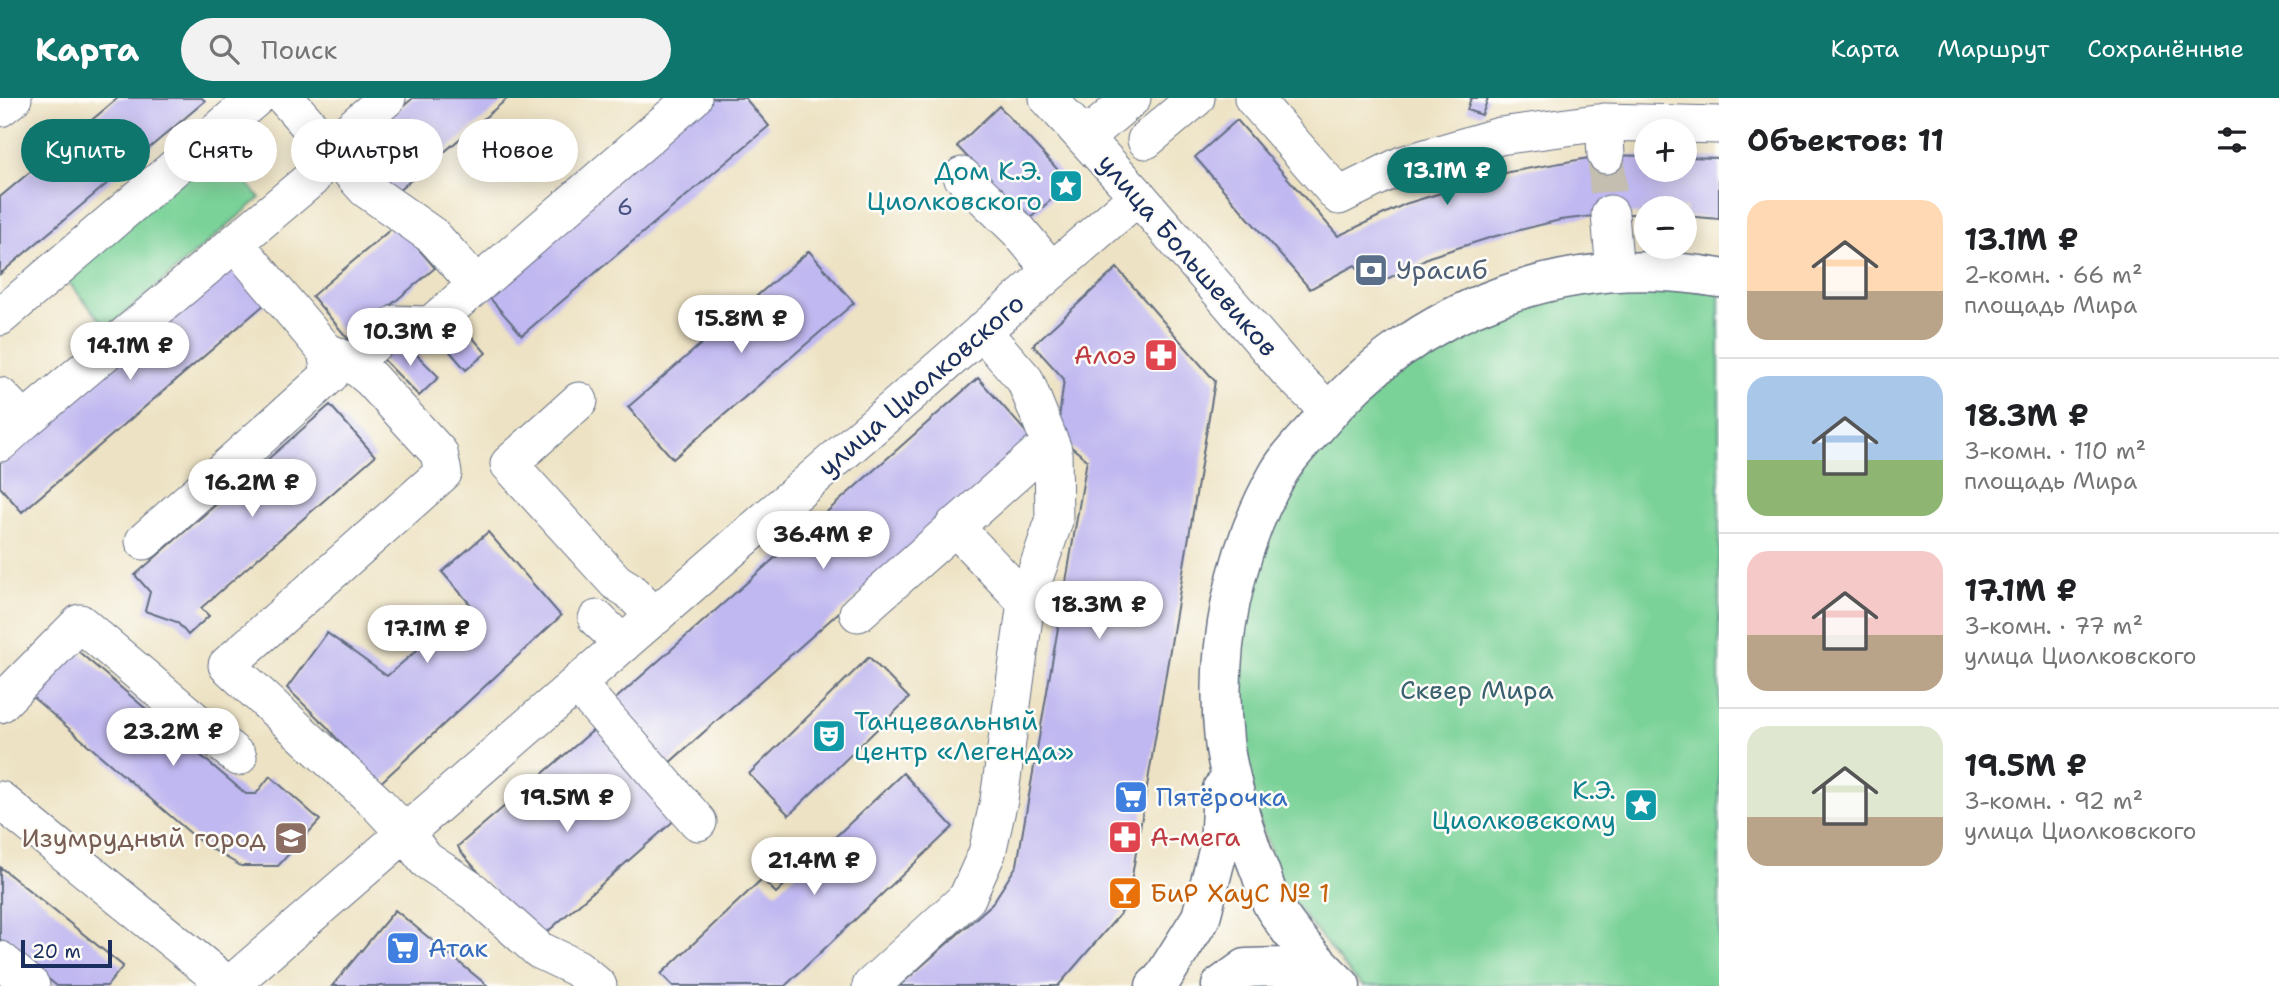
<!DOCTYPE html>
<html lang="ru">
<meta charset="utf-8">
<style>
:root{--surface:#fff;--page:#f2f2f2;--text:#202124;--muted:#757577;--line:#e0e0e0;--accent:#0f766e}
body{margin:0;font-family:"Shantell Sans",sans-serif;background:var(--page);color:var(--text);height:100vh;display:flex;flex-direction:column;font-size:26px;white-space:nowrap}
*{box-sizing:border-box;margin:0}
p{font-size:23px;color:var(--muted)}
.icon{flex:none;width:38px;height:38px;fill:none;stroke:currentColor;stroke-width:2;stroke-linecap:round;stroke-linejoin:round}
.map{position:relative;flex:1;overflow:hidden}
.sheet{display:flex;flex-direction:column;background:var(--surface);width:560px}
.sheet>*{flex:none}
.hud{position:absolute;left:21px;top:21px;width:665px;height:63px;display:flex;gap:14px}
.fabs{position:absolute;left:1634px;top:21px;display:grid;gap:14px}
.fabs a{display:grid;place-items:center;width:63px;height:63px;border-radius:50%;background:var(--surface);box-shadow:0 4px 18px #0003;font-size:35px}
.scale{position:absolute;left:21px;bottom:18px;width:91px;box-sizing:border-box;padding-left:7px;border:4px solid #1b2f5e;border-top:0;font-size:19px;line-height:24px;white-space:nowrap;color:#1b2f5e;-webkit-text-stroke:5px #fdfcf7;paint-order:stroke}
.price{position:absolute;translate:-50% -60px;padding:0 16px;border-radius:24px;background:#fff;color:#222;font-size:23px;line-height:46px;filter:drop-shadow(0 2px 4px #0008)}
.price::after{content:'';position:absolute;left:50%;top:42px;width:21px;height:16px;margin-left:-10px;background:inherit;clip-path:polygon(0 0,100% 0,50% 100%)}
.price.current{background:var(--accent);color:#fff}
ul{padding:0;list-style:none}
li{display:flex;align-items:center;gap:21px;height:175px;padding:0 28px}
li+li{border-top:2px solid var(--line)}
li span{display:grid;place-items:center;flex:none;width:196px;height:140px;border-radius:21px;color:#555}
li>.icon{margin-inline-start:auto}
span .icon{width:84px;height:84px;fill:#fffc;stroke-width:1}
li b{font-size:30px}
h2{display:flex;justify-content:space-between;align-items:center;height:84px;padding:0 28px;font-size:30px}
.pill{padding:0 24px;border-radius:32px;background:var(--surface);box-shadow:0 4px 18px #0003;font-size:24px;line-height:63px}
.pill.current{background:var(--accent);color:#fff}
header{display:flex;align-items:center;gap:42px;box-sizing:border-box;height:98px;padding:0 35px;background:var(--accent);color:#fff}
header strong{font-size:33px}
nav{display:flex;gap:38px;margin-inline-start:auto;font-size:24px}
.search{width:490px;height:63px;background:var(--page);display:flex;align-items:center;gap:18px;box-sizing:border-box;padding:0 24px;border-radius:38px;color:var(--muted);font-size:26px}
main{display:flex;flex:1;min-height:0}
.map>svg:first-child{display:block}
</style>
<header>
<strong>Карта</strong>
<div class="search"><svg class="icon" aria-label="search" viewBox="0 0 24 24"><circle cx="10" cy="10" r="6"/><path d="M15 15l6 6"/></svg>Поиск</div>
<nav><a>Карта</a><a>Маршрут</a><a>Сохранённые</a></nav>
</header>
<main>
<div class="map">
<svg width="1719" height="888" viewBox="0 0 1719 888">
<rect width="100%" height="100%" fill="#fdfcf7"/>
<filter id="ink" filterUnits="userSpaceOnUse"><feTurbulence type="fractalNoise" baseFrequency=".0143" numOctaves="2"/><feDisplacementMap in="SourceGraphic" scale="14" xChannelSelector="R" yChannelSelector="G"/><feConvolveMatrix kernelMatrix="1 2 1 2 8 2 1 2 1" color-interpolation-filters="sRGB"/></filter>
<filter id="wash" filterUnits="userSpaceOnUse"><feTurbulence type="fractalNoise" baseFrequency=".00686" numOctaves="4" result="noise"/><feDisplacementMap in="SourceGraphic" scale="28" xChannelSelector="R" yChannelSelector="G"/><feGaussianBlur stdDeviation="1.57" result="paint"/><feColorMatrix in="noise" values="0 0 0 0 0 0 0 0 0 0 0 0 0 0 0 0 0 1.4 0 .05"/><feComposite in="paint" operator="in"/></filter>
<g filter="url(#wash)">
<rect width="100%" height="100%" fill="#ede2c3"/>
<path fill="#7ad298" stroke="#4a807b" stroke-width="2" d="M218,50L260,100L107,230L65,180Z
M1627,185L1719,192V888H1363L1354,880L1299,812L1282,784L1243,678L1234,601L1240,523L1261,448L1296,377L1403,262L1548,196Z"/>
<g id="blocks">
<path fill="#c0b8f0" d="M118,0H202L205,3L0,176V99Z
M413,0H508L391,99L351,53Z
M706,0H745L769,28L522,237L481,190Z
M1471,0H1488L1482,17L1467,12Z
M999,8L1070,85L1027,123L957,48Z
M1237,22L1338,138L1405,106L1509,74L1606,57L1647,58V72H1685V59L1719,60V121L1685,118V110H1647V116H1610L1560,122L1492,139L1429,159L1372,189L1355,167L1310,191L1195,59Z
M397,126L435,170L349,242L312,198Z
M809,153L854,205L673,361L628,309Z
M234,156L272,200L22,414L0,389V357Z
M1117,170L1215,283L1127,808L1058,888H899L992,806L1017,767L1087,362L1057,337L1064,281L1033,247Z
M460,225L486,255L466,272L440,242Z
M401,241L439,279L419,298L382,260Z
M978,280L1033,342L668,666L612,604Z
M330,307L375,358L201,510L209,518L188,537L177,524L145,513L150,494L135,477Z
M488,434L561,518L377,688L327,629L287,590L327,535L387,578L470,506L442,474Z
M72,548L246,696H256L270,678L320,722L278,768H241L203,746L30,597Z
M869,559L909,600L789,717L749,676Z
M596,630L677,720L538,842L460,753L458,748Z
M903,675L953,729L785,888H673L661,876L762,781L776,795Z
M0,769L123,868L107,888H57L0,841Z
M395,812L488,888H332Z"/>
</g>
</g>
<g filter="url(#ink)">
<use href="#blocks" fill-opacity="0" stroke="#646e81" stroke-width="2"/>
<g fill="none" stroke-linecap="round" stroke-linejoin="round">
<path stroke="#c3beaf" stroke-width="37" stroke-dasharray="37 18" stroke-linecap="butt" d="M1606,57L1610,116"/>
<g stroke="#646e81" stroke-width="39">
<path id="minor" d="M285,0L329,50L387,0
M1048,0L1138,98L1288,273L1329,313
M1253,0L1339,98L1402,67L1500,38L1604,24L1719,27
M0,10L13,0
M1604,24L1606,57
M1085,40L1132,0
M1146,42L1196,0
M962,78L1018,132L1052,173
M1610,116L1615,174
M235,145L326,253L352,265L396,226L430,227L477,187
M0,219L256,0
M352,265L371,281L439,355L443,375L227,567L376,704L405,735L426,762L474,794L539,852L577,870L598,888
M0,298L24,323
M579,303L509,366L616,484L629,492L655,519
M0,345L24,323L312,80L329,50L366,91L433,138L477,187L693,0
M954,428L1026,504
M144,443L330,277L326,253
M858,515L1035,358L1053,352
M597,521L623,546
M577,586L698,724
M0,606L80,525L238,659
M0,702L229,888L1138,98
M0,862L31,888
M871,888L967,800L987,755L999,702L1026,504L1054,423L1053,352L1025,282L982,233"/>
</g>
<g stroke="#646e81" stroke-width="41">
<path id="major" d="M1155,888L1161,883L1201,819L1219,749L1222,691
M1221,888L1246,870L1321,868
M1341,888C1317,865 1293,839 1275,811C1268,801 1265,787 1261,776C1249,746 1239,716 1232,684C1229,671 1225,656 1224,642C1214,552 1234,452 1279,374C1289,357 1304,342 1317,328C1415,209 1568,153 1719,180"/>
</g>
<use href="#minor" stroke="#fff" stroke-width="37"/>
<use href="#major" stroke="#fff" stroke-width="38"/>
</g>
</g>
<defs>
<g id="sight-square" transform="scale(1.75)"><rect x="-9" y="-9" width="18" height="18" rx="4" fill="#0f9aa8" stroke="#fdfcf7"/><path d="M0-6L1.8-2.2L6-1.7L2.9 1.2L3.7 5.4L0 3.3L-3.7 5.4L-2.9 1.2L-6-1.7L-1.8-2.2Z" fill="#fff"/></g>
<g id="bank-square" transform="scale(1.75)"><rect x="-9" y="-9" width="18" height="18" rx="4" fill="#5c6f8a" stroke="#fdfcf7"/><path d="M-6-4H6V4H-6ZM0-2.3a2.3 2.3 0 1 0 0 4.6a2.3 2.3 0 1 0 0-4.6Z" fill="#fff"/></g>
<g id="pharmacy-square" transform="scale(1.75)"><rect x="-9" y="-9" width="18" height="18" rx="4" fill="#e0444e" stroke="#fdfcf7"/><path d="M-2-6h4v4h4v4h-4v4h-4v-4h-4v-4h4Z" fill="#fff"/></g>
<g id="theatre-square" transform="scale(1.75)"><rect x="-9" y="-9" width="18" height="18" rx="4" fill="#0f9aa8" stroke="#fdfcf7"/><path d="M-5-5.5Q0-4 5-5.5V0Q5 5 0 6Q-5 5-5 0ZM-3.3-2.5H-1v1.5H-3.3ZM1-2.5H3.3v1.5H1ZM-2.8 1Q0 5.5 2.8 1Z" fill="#fff"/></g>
<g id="supermarket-square" transform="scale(1.75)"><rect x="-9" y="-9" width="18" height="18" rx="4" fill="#3f7fe0" stroke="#fdfcf7"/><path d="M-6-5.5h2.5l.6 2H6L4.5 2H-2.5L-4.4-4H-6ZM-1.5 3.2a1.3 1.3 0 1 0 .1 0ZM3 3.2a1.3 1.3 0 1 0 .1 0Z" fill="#fff"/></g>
<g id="school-square" transform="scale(1.75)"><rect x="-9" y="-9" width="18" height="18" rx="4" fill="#8d6e63" stroke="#fdfcf7"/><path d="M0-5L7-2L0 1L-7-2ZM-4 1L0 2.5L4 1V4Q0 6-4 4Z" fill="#fff"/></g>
<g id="bar-square" transform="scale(1.75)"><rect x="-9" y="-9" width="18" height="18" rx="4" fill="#e8710a" stroke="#fdfcf7"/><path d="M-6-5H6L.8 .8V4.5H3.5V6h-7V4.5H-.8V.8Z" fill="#fff"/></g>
</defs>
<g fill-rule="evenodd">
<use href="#sight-square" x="1066" y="88"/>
<use href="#bank-square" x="1371" y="172"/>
<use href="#pharmacy-square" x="1161" y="257"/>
<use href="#theatre-square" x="829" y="638"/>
<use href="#supermarket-square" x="1131" y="699"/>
<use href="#sight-square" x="1641" y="707"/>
<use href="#pharmacy-square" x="1125" y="739"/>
<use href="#school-square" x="291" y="740"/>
<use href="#bar-square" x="1125" y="795"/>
<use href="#supermarket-square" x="403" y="850"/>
</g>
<g text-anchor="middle" stroke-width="5" stroke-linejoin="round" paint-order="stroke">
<g font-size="23" fill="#445182">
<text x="625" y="117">6</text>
</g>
<g font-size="26" fill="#0d838f" stroke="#fdfcf7" text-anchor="end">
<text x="1042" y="82">Дом К.Э.<tspan x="1042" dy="30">Циолковского</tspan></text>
<text x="854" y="632" text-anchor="start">Танцевальный<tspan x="854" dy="30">центр «Легенда»</tspan></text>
<text x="1616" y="701">К.Э.<tspan x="1616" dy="30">Циолковскому</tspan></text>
</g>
<g font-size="26" fill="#1b2f5e" stroke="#fdfcf7">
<text transform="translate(1188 157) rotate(49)" y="9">улица Большевиков</text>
<text transform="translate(921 287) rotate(-41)" y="9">улица Циолковского</text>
</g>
<g font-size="26" fill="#4e5e75" stroke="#fdfcf7" text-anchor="start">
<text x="1396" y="181">Урасиб</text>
</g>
<g font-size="26" fill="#be3a42" stroke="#fdfcf7" text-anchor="end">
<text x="1136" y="266">Алоэ</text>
<text x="1150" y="748" text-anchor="start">А-мега</text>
</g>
<g font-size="26" fill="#38606f" stroke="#fdfcf7">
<text x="1477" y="601">Сквер Мира</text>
</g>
<g font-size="26" fill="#366cbe" stroke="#fdfcf7" text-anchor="start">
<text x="1156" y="708">Пятёрочка</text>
<text x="428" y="859">Атак</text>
</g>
<g font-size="26" fill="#785e54" stroke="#fdfcf7" text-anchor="end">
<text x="266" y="749">Изумрудный город</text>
</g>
<g font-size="26" fill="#c56008" stroke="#fdfcf7" text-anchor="start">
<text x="1150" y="804">БиР ХауС № 1</text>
</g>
</g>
</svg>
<div class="fabs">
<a>+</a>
<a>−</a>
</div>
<div class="scale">20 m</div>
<b class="price current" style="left:1447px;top:109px">13.1M ₽</b>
<b class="price" style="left:741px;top:257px">15.8M ₽</b>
<b class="price" style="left:410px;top:270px">10.3M ₽</b>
<b class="price" style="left:130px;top:284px">14.1M ₽</b>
<b class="price" style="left:252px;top:421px">16.2M ₽</b>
<b class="price" style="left:823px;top:473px">36.4M ₽</b>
<b class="price" style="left:1099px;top:543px">18.3M ₽</b>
<b class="price" style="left:427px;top:567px">17.1M ₽</b>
<b class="price" style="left:173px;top:670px">23.2M ₽</b>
<b class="price" style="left:567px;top:736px">19.5M ₽</b>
<b class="price" style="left:814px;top:799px">21.4M ₽</b>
<div class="hud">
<a class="pill current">Купить</a>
<a class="pill">Снять</a>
<a class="pill">Фильтры</a>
<a class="pill">Новое</a>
</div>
</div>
<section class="sheet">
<h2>Объектов: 11<svg class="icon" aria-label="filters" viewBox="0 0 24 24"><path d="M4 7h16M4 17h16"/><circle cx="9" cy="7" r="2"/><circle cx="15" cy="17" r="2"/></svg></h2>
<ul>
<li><span style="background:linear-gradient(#ffd9b3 65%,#b9a48a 0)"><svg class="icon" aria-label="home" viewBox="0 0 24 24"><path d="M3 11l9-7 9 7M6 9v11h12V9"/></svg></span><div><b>13.1M ₽</b><p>2-комн. · 66 m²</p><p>площадь Мира</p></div></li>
<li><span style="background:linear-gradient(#a9c7e8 60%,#8fb573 0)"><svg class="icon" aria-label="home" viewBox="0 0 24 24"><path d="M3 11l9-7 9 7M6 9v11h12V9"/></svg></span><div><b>18.3M ₽</b><p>3-комн. · 110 m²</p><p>площадь Мира</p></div></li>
<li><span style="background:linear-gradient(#f6c9c9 60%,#b9a48a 0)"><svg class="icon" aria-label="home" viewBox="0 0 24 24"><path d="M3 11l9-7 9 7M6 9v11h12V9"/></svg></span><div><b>17.1M ₽</b><p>3-комн. · 77 m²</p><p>улица Циолковского</p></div></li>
<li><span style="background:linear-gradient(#dfe7d0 65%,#b9a48a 0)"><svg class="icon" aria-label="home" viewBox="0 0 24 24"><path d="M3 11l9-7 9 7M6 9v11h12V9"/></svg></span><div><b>19.5M ₽</b><p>3-комн. · 92 m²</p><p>улица Циолковского</p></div></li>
</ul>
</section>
</main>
